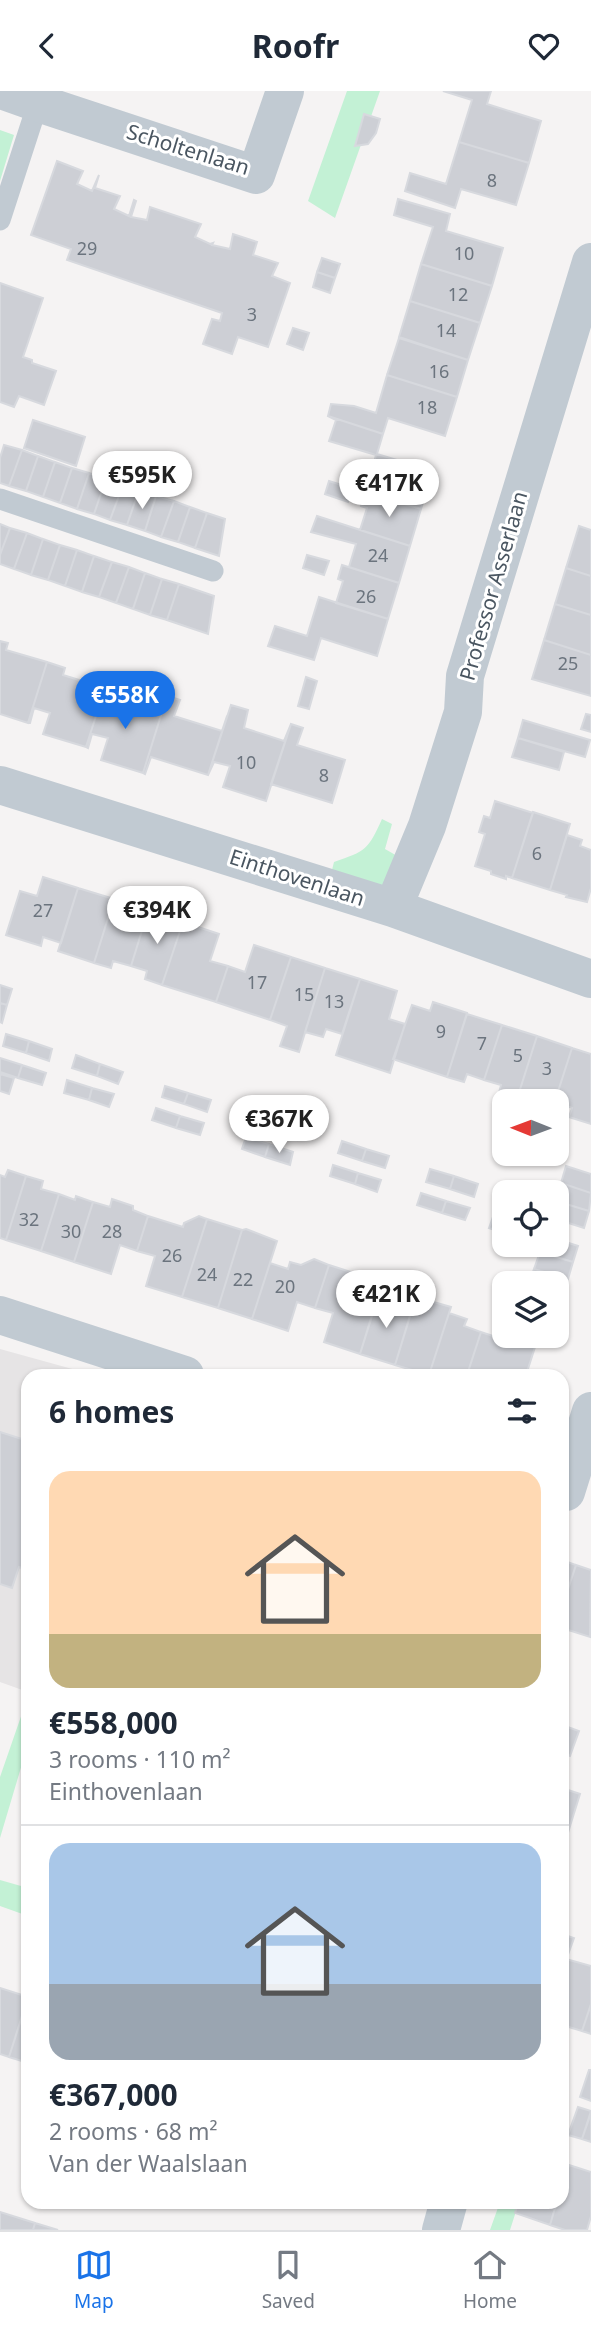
<!DOCTYPE html>
<meta charset="utf-8">
<style>
:root{--surface:#fff;--page:#f6f6f7;--text:#1f2937;--muted:#747a83;--line:#e0e1e3;--accent:#1a73e8}
body{margin:0;font-family:"Noto Sans",sans-serif;background:var(--page);color:var(--text);height:100vh;display:flex;flex-direction:column;font-size:26px;white-space:nowrap}
*{box-sizing:border-box;margin:0}
p{font-size:23px;color:var(--muted)}
.icon{flex:none;width:38px;height:38px;fill:none;stroke:currentColor;stroke-width:2;stroke-linecap:round;stroke-linejoin:round}
.map{position:relative;flex:1;overflow:hidden}
.details{position:absolute;left:21px;top:1278px;width:548px;height:840px;display:flex;flex-direction:column;background:var(--surface);border-radius:21px;box-shadow:0 2px 5px #0004}
.details>*{flex:none}
.needle{width:46px;rotate:271deg}
.controls{position:absolute;left:492px;top:998px;display:grid;gap:14px}
.controls a{display:grid;place-items:center;width:77px;height:77px;border-radius:14px;background:var(--surface);box-shadow:0 2px 5px #0004;font-size:35px}
.price{position:absolute;translate:-50% -60px;padding:0 16px;border-radius:24px;background:#fff;color:#222;font-size:23px;line-height:46px;filter:drop-shadow(0 2px 4px #0008)}
.price::after{content:'';position:absolute;left:50%;top:42px;width:21px;height:16px;margin-left:-10px;background:inherit;clip-path:polygon(0 0,100% 0,50% 100%)}
.price.current{background:var(--accent);color:#fff}
ul{padding:0;list-style:none}
li{display:grid;align-content:center;gap:14px;height:371px;padding:0 28px}
li+li{border-top:2px solid var(--line)}
li span{display:grid;place-items:center;height:217px;border-radius:21px;color:#555}
li>.icon{margin-inline-start:auto}
span .icon{width:126px;height:126px;fill:#fffc;stroke-width:1}
li b{font-size:30px}
h2{display:flex;justify-content:space-between;align-items:center;height:84px;padding:0 28px;font-size:30px}
header{display:flex;justify-content:space-between;align-items:center;height:91px;padding:0 28px;background:var(--surface);font-size:32px;font-weight:700}
.tab-bar{display:flex;justify-content:space-around;align-items:center;height:98px;border-top:2px solid var(--line);background:var(--surface);font-size:19px;color:var(--muted)}
.tab-bar a{display:grid;justify-items:center;gap:4px}
.tab-bar .current{color:var(--accent)}
.map>svg:first-child{display:block}
</style>
<header><svg class="icon" aria-label="back" viewBox="0 0 24 24"><path d="M15 5l-7 7 7 7"/></svg>Roofr<svg class="icon" aria-label="heart" viewBox="0 0 24 24"><path d="M12 20l-8-8c-3-5 5-10 8-4 3-6 11-1 8 4z"/></svg></header>
<div class="map">
<svg width="591" height="2139" viewBox="0 0 591 2139">
<rect width="100%" height="100%" fill="#f5f3f3"/>
<path fill="#e6e4e5" d="M0,1258L94,1284H28V1601L0,1591Z"/>
<path fill="#c3f1d5" d="M347,0H380L335,127L308,110Z
M0,39L14,44L0,90Z
M382,728L392,733L385,758L399,766L381,797L332,779L334,771C366,760 368,759 382,728Z
M26,1611L28,1612V1653L0,1747V1686Z
M0,1789L28,1797V1825L0,1815Z
M500,2111H519L510,2139H490Z"/>
<path fill="#cdcfd5" stroke="#d7d9de" stroke-width="2" d="M443,0H491L487,13L541,30L529,72L459,51L472,9Z
M364,23L380,28L376,42L368,53L355,55Z
M459,51L529,72L516,114L461,98L455,117L405,100L410,82L446,93Z
M57,70L83,80L77,93L92,100L99,84L95,97L120,105L114,118L129,125L134,109L136,110L131,126L147,129L150,116L201,133L195,146L210,153L213,152L212,154L230,158L233,143L257,151L253,164L278,172L272,185L290,192L268,256L238,246L232,263L203,253L212,228L220,230L222,222L67,169L71,158L31,144Z
M398,108L450,123L446,140L503,157L492,195L421,173L433,136L394,124Z
M322,167L340,173L335,187L317,181Z
M421,173L492,195L480,232L410,210Z
M317,181L335,187L330,202L313,196Z
M0,192L43,207L23,266L32,269V272L56,280L44,314L19,305L14,316L0,311Z
M410,210L480,232L468,269L399,246Z
M293,237L309,242L303,259L287,253Z
M399,247L468,269L457,306L387,284Z
M387,284L457,306L445,345L388,327L383,343L328,325L331,313L354,315L376,322Z
M328,325L383,343L377,363L433,380L421,418L340,393L344,379L370,386L376,364L329,350L336,329Z
M33,329L85,346L76,375L24,357Z
M4,354L22,359L9,395L0,392V367Z
M22,359L38,365L26,400L9,395Z
M111,363L143,373L137,391L105,383Z
M38,365L55,371L43,406L26,400Z
M55,371L72,377L60,412L43,406Z
M72,377L89,382L77,418L60,412Z
M89,382L106,388L94,423L77,418Z
M106,388L123,394L110,429L94,423Z
M329,390L351,397L348,411L325,403Z
M123,394L139,399L127,434L110,429Z
M139,399L156,405L145,440L127,434Z
M365,400L421,418L410,455L360,439L367,417L361,415Z
M156,405L174,410L161,446L145,440Z
M174,410L190,416L178,451L161,446Z
M190,416L207,422L195,457L178,451Z
M207,422L225,428L219,465L195,457Z
M317,425L410,455L399,492L349,476L356,453L311,441Z
M0,433L10,437L0,464Z
M579,435L591,439V485L566,477Z
M10,437L27,442L14,478L0,473V464Z
M27,442L43,448L31,484L14,478Z
M43,448L60,454L48,489L31,484Z
M60,454L77,459L65,495L48,489Z
M77,459L94,465L82,501L65,495Z
M307,464L329,470L324,484L303,477Z
M94,465L112,471L99,506L82,501Z
M112,471L129,476L116,512L99,506Z
M342,474L399,492L388,528L336,512L343,490L338,488Z
M129,476L145,482L133,518L116,512Z
M566,477L591,485V524L555,513Z
M145,482L162,488L150,524L133,518Z
M162,488L179,493L167,529L150,524Z
M179,493L214,505L208,543L167,529Z
M319,506L388,528L377,565L321,547L314,569L268,555L275,535L307,545Z
M555,513L591,524V564L544,549Z
M544,549L591,564V605L532,588Z
M0,550L8,552L6,559L47,571L28,632L0,623Z
M47,571L65,577L63,584L105,597L86,656L43,643L50,622L34,617L30,632H28Z
M306,586L317,590L309,618L298,615Z
M105,597L123,603L122,608L162,621L167,605L143,682L101,669L108,647L92,643L88,657L86,656Z
M167,605L180,609L174,625L222,640L227,625L208,684L151,666L145,683L143,682Z
M231,614L248,619L244,637L284,650L291,633L266,710L223,696L230,675L214,671L208,684Z
M586,623L591,624V641L581,638Z
M523,629L590,649L585,666L518,647Z
M291,633L303,637L297,654L345,669L332,712L271,693Z
M518,647L564,661L559,679L512,666Z
M495,710L533,722L512,787L506,785V788L491,783V780L475,775L485,743L479,741L484,725L490,727Z
M533,721L570,733L550,799L512,787Z
M567,744L582,749L580,755L591,759V797L587,811L566,806L567,804L550,799Z
M43,786L78,797L61,852L43,846L41,855L6,844L20,800L37,805Z
M78,797L114,808L94,872L58,860Z
M114,808L148,820L131,875L113,870L111,877L94,872Z
M148,820L183,831L162,894L145,888L147,880L131,875Z
M183,831L219,843L210,870L228,875L216,911L162,894Z
M254,854L291,866L270,929L216,911L228,875L245,881Z
M291,866L325,877L299,961L280,955L287,935L270,929Z
M325,877L360,888L342,943L326,938L323,946L305,941Z
M360,888L397,900L389,928L405,933L390,982L336,964Z
M0,894L12,898L7,914L0,912Z
M433,911L467,922L447,986L393,968L412,914L430,920Z
M0,912L7,914L2,932L0,931Z
M467,923L502,934L484,989L467,983L464,991L447,986Z
M502,934L537,945L517,1008L499,1002L501,994L484,989Z
M6,943L29,950L26,962L3,955Z
M537,945L572,957L555,1010L538,1006L536,1010L517,1008Z
M29,950L52,958L49,970L26,962Z
M572,957L591,963V1033L569,1026L572,1017L555,1010Z
M76,964L100,973L97,985L72,977Z
M0,967L22,974L18,987L0,981Z
M100,973L123,981L118,993L97,985Z
M22,974L46,982L42,994L18,987Z
M0,983L14,987L9,1003L0,1000Z
M67,989L92,997L89,1009L64,1002Z
M165,995L188,1002L184,1013L162,1006Z
M92,997L114,1003L109,1016L89,1009Z
M188,1002L211,1009L207,1021L184,1013Z
M156,1017L180,1025L176,1037L152,1029Z
M253,1022L278,1030L274,1042L250,1034Z
M180,1025L204,1032L200,1044L176,1037Z
M278,1030L301,1037L297,1049L274,1042Z
M246,1046L269,1053L265,1066L242,1058Z
M342,1050L366,1058L362,1070L338,1062Z
M269,1053L293,1061L290,1074L265,1066Z
M366,1058L389,1065L385,1077L362,1070Z
M333,1074L358,1082L355,1093L330,1085Z
M566,1075L591,1083V1102L561,1092Z
M430,1078L454,1085L450,1098L426,1091Z
M8,1079L26,1085L6,1149L0,1147V1084L5,1086Z
M358,1082L381,1089L377,1101L355,1093Z
M26,1085L43,1090L41,1098L59,1103L41,1160L6,1149Z
M454,1085L478,1093L474,1106L450,1098Z
M561,1092L591,1102L589,1120L556,1110Z
M500,1101L504,1102V1116L496,1113Z
M421,1102L446,1110L442,1122L417,1114Z
M59,1103L75,1109L76,1105L93,1111L74,1171L41,1160Z
M112,1108L133,1115V1119L148,1125L137,1160L120,1154L111,1183L74,1171L93,1111L110,1116Z
M446,1110L470,1117L465,1129L442,1122Z
M556,1110L589,1120L584,1137L556,1128Z
M494,1123L504,1127V1142L489,1137Z
M148,1125L183,1136L184,1132L199,1125L207,1128L182,1206L146,1195L155,1165L137,1160Z
M207,1128L242,1139L218,1217L182,1206Z
M246,1138L277,1150L252,1228L218,1217L242,1139Z
M556,1148L578,1155L573,1171L540,1161L542,1153H556Z
M540,1161L573,1171L568,1188L534,1178Z
M314,1168L329,1174L315,1217L297,1211L288,1240L252,1228L270,1172L288,1178L290,1171L301,1174Z
M329,1174L382,1191L360,1263L324,1251L333,1222L315,1217Z
M534,1178L568,1188L562,1206L556,1204V1192H529Z
M380,1200L397,1205L394,1212L412,1218L395,1274L360,1263Z
M416,1206L451,1216L429,1284L395,1274Z
M449,1222L467,1228L464,1235L481,1241L467,1284H429Z
M501,1239L504,1240V1244H518L537,1250L526,1284L510,1280L508,1284H467L481,1241L499,1247Z
M0,1341L28,1350V1479L19,1476L12,1497L0,1493Z
M562,1469L576,1474L562,1516Z
M576,1474L591,1479L590,1546L562,1537V1516Z
M565,1635L579,1640L570,1665L562,1662V1644Z
M562,1697L580,1703L562,1761Z
M562,1843L574,1847L562,1880Z
M566,1868L591,1875V1913L582,1940L562,1934V1880Z
M0,1897L28,1906L9,1966L0,1963Z
M28,1907V1972L9,1966Z
M591,1913V1943L582,1940Z
M589,1979H591V2010L580,2006Z
M578,2016L591,2020L582,2048L568,2044Z
M591,2022V2051L582,2048Z
M562,2071L569,2074L562,2097Z
M569,2074L591,2081V2125L587,2139H565L550,2134L557,2110H562V2097Z
M519,2110H557L550,2134L515,2122Z
M0,2121L35,2132L33,2139H0Z
M35,2132L58,2139H33Z"/>
<g fill="none" stroke-linecap="round" stroke-linejoin="round">
<path stroke="#c1cad2" stroke-width="21" d="M0,129L38,12
M0,408L213,480"/>
<path stroke="#c1cad2" stroke-width="38" d="M4,0L38,12L42,0
M38,12L256,84L285,0
M0,694L393,817L591,888
M393,817L427,735L463,621L465,585L591,171
M0,1224L185,1284
M566,1401L591,1320
M441,2139L449,2110"/>
</g>
<g text-anchor="middle" stroke-width="6" stroke-linejoin="round" paint-order="stroke">
<g font-size="18" fill="#6b747e">
<text x="492" y="96">8</text>
<text x="87" y="164">29</text>
<text x="464" y="169">10</text>
<text x="458" y="210">12</text>
<text x="252" y="230">3</text>
<text x="446" y="246">14</text>
<text x="439" y="287">16</text>
<text x="427" y="323">18</text>
<text x="378" y="471">24</text>
<text x="366" y="512">26</text>
<text x="568" y="579">25</text>
<text x="246" y="678">10</text>
<text x="324" y="691">8</text>
<text x="537" y="769">6</text>
<text x="43" y="826">27</text>
<text x="257" y="898">17</text>
<text x="304" y="910">15</text>
<text x="334" y="917">13</text>
<text x="441" y="947">9</text>
<text x="482" y="959">7</text>
<text x="518" y="971">5</text>
<text x="547" y="984">3</text>
<text x="29" y="1135">32</text>
<text x="71" y="1147">30</text>
<text x="112" y="1147">28</text>
<text x="172" y="1171">26</text>
<text x="207" y="1190">24</text>
<text x="243" y="1195">22</text>
<text x="285" y="1202">20</text>
</g>
<g font-size="21" fill="#4a5661" stroke="#fff">
<text transform="translate(188 59) rotate(17)" y="7">Scholtenlaan</text>
<text transform="translate(494 495) rotate(-74)" y="7">Professor Asserlaan</text>
<text transform="translate(297 787) rotate(18)" y="7">Einthovenlaan</text>
</g>
</g>
</svg>
<div class="controls">
<a><svg class="needle" viewBox="-14 -14 28 28"><path d="M0-13l5 13h-10z" fill="#e53935"/><path d="M0 13l5-13h-10z" fill="#747a83"/></svg></a>
<a><svg class="icon" aria-label="locate" viewBox="0 0 24 24"><circle cx="12" cy="12" r="6"/><path d="M12 2v4M12 18v4M2 12h4M18 12h4"/></svg></a>
<a><svg class="icon" aria-label="layers" viewBox="0 0 24 24"><path d="M12 4l9 5-9 5-9-5zM3 14l9 5 9-5"/></svg></a>
</div>
<b class="price" style="left:142px;top:420px">€595K</b>
<b class="price" style="left:389px;top:428px">€417K</b>
<b class="price current" style="left:125px;top:640px">€558K</b>
<b class="price" style="left:157px;top:855px">€394K</b>
<b class="price" style="left:279px;top:1064px">€367K</b>
<b class="price" style="left:386px;top:1239px">€421K</b>
<section class="details">
<h2>6 homes<svg class="icon" aria-label="filters" viewBox="0 0 24 24"><path d="M4 7h16M4 17h16"/><circle cx="9" cy="7" r="2"/><circle cx="15" cy="17" r="2"/></svg></h2>
<ul>
<li><span style="background:linear-gradient(#ffd9b3 75%,#c2b280 0)"><svg class="icon" aria-label="home" viewBox="0 0 24 24"><path d="M3 11l9-7 9 7M6 9v11h12V9"/></svg></span><div><b>€558,000</b><p>3 rooms · 110 m²</p><p>Einthovenlaan</p></div></li>
<li><span style="background:linear-gradient(#a9c7e8 65%,#9aa5b1 0)"><svg class="icon" aria-label="home" viewBox="0 0 24 24"><path d="M3 11l9-7 9 7M6 9v11h12V9"/></svg></span><div><b>€367,000</b><p>2 rooms · 68 m²</p><p>Van der Waalslaan</p></div></li>
</ul>
</section>
</div>
<nav class="tab-bar">
<a class="current"><svg class="icon" aria-label="map" viewBox="0 0 24 24"><path d="M3 6l6-2 6 2 6-2v14l-6 2-6-2-6 2zM9 4v14M15 6v14"/></svg>Map</a>
<a><svg class="icon" aria-label="saved" viewBox="0 0 24 24"><path d="M7 4h10v16l-5-4-5 4z"/></svg>Saved</a>
<a><svg class="icon" aria-label="home" viewBox="0 0 24 24"><path d="M3 11l9-7 9 7M6 9v11h12V9"/></svg>Home</a>
</nav>
